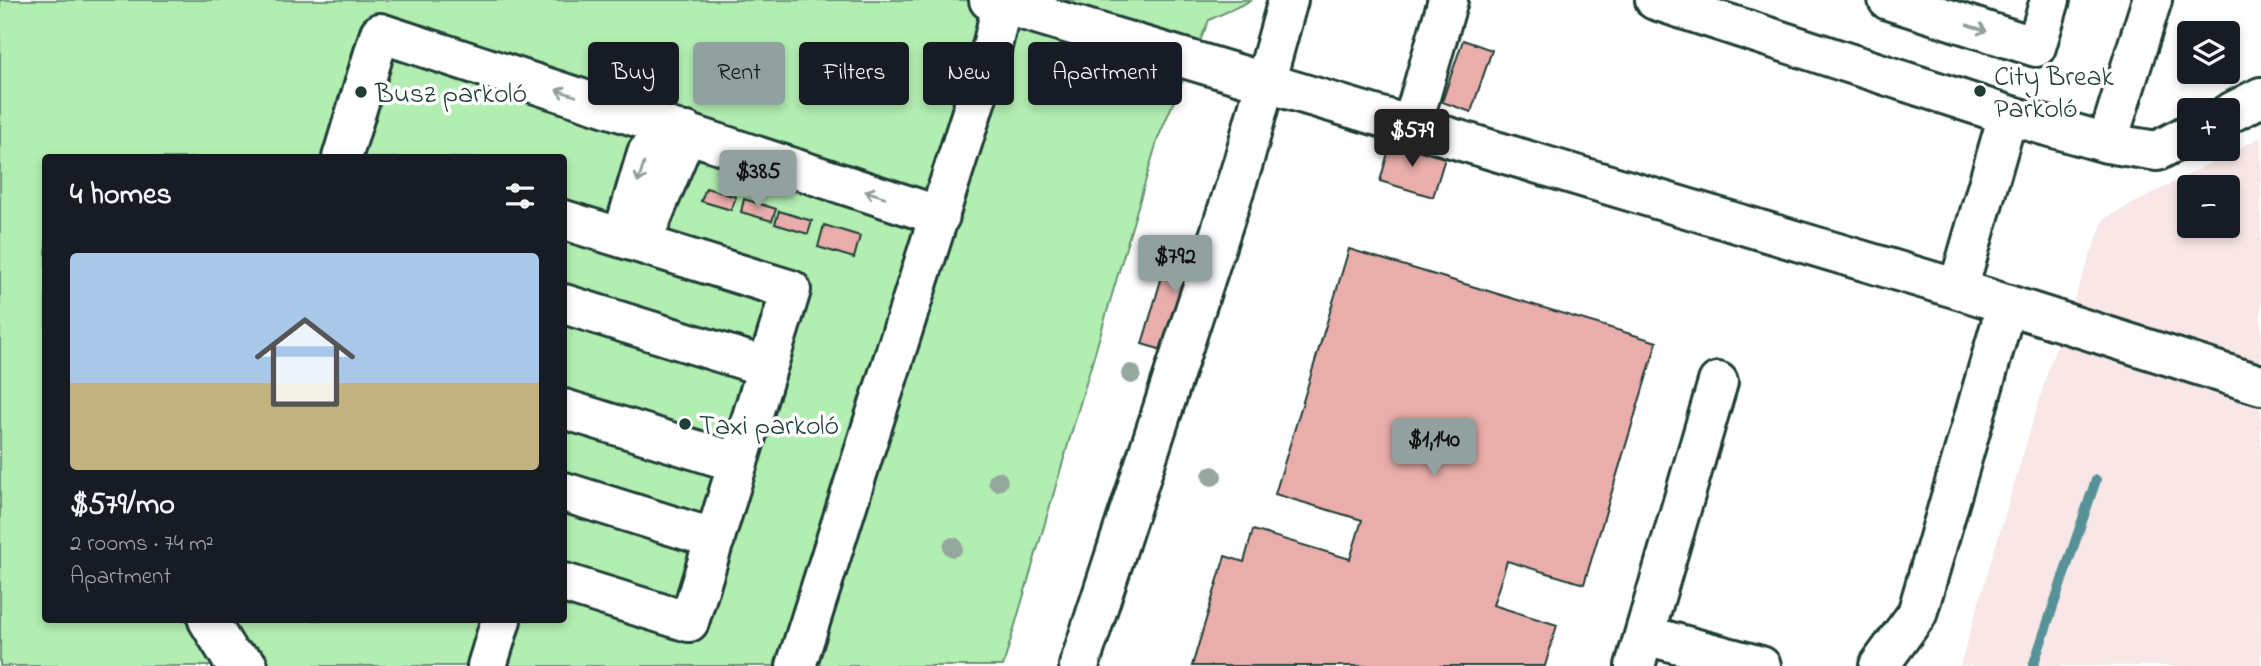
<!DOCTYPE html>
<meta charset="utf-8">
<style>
:root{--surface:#171b24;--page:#20242c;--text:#f1f3f6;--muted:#9ea1a6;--line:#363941;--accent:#92a19f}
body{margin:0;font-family:"Indie Flower",sans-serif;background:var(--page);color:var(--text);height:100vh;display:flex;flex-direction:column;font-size:26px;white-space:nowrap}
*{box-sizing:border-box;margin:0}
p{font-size:23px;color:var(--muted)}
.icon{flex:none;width:38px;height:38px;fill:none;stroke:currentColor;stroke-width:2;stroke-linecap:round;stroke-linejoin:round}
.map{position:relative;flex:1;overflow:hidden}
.side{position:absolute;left:42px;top:154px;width:525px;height:469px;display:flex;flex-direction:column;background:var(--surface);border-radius:7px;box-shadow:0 4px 10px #0003}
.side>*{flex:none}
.hud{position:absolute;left:588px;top:42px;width:665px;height:63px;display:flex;gap:14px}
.controls{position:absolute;left:2177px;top:21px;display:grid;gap:14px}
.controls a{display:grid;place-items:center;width:63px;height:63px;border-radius:7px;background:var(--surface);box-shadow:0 4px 10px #0003;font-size:35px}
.price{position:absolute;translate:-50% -60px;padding:0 16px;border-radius:7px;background:var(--accent);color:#111;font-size:23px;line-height:46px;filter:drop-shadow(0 2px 4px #0008)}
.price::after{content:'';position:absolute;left:50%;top:42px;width:21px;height:16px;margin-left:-10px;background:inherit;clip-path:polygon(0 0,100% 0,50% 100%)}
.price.selected{background:#222;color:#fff}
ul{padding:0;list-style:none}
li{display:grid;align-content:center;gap:14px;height:371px;padding:0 28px}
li+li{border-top:2px solid var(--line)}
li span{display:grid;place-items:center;height:217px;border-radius:7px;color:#555}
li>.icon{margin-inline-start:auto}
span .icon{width:126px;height:126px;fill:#fffc;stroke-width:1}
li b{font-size:30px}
h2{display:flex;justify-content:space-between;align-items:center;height:84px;padding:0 28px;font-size:30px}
.tag{padding:0 24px;border-radius:7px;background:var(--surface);box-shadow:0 4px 10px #0003;font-size:24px;line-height:63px}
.tag.selected{background:var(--accent);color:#111}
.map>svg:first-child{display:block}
</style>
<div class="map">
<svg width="2261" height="666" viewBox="0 0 2261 666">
<rect width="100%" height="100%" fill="#fff"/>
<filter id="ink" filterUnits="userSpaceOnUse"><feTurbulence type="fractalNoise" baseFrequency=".0143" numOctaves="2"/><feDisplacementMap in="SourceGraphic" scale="14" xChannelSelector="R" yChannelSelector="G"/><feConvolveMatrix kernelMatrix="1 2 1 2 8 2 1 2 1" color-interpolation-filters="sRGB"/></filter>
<g filter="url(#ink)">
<path fill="#f8e7e6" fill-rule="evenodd" d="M2261,137V666H1960L2050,364L2104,219ZM2189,187H2228V226H2189Z"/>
<path fill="#b2edb2" stroke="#689573" stroke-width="2" fill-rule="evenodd" d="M0,0H1252L1209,20L1158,138L1003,666H0ZM46,158H564V620H46Z"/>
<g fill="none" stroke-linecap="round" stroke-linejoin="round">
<path stroke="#589299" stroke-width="10" d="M2033,666L2096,480"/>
</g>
<path fill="#e9aeab" stroke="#1f3d34" stroke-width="2" d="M1463,40L1492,50L1471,112L1442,102Z
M1391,142L1445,158L1433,197L1380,181Z
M706,188L736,197L731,210L701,201Z
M744,199L776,209L772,221L741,212Z
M779,211L812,221L808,234L775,224Z
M824,225L860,236L854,258L818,247Z
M1174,236L1207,245L1176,354L1142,344Z
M1349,249L1657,342L1584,584L1507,561L1493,605L1557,625L1545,666H1192L1225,556L1244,562L1253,530L1350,559L1362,520L1275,494Z"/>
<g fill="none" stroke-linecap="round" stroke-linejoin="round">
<g stroke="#1f3d34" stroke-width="44">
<path id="minor" d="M989,0L1958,289L2261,385
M1655,0L2008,115L2107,143L2157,151L2189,134
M1888,0L2036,47L2050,0
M2228,114L2261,97
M1412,125L1448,0
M2107,143L2152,0
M342,158L380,33L940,216
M564,220L791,290L689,622L564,583
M648,227L687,132
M622,238L647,153L660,138L687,132
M1958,289L2008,115
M564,304L767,367
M564,409L738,463
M564,492L715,539
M208,620L230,656L248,666
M1645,635L1761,666
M487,666L501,620
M796,666L990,55L1003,0
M1079,666L1243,163L1288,0
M1635,666L1718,382
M1879,666L1917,614L2006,307"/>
</g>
<use href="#minor" stroke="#fff" stroke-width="38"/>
</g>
<g fill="#94a89d">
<circle cx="1131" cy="374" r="10"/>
<circle cx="1212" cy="476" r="10"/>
<circle cx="998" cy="481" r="10"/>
<circle cx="953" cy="547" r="10"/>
</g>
<defs><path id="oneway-shaft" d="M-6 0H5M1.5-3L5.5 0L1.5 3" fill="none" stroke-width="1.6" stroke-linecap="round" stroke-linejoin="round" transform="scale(1.75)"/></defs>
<g stroke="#8f9e9a">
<use href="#oneway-shaft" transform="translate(1977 28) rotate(18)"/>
<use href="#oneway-shaft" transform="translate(566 93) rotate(-162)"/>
<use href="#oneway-shaft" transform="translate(641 173) rotate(107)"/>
<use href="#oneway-shaft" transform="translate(875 194) rotate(-162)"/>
</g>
</g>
<g fill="#1f3d34" stroke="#fff" stroke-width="2.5">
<circle cx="1980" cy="91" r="7"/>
<circle cx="361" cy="92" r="7"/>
<circle cx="685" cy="424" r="7"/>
</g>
<g text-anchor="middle" stroke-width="7" stroke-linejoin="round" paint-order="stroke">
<g font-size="28" fill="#1f3d34" stroke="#fff" text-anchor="start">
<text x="1994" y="85">City Break<tspan x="1994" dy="32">Parkoló</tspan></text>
<text x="375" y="102">Busz parkoló</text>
<text x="699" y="434">Taxi parkoló</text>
</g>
</g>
</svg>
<div class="controls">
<a><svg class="icon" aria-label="layers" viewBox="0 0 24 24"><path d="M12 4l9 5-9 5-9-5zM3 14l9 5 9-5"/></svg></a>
<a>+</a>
<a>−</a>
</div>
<b class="price selected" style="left:1412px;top:169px">$579</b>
<b class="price" style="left:758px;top:210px">$385</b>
<b class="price" style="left:1175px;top:295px">$792</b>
<b class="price" style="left:1434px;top:478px">$1,140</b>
<div class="hud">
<a class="tag">Buy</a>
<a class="tag selected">Rent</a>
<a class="tag">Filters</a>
<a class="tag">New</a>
<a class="tag">Apartment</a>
</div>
<section class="side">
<h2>4 homes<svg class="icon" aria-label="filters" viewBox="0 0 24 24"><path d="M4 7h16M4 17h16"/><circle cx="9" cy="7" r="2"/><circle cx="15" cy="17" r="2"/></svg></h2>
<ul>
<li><span style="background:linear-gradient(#a9c7e8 60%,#c2b280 0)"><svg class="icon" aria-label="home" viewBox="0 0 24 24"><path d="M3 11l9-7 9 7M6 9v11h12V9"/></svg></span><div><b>$579/mo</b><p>2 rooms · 74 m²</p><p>Apartment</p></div></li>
</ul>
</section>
</div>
